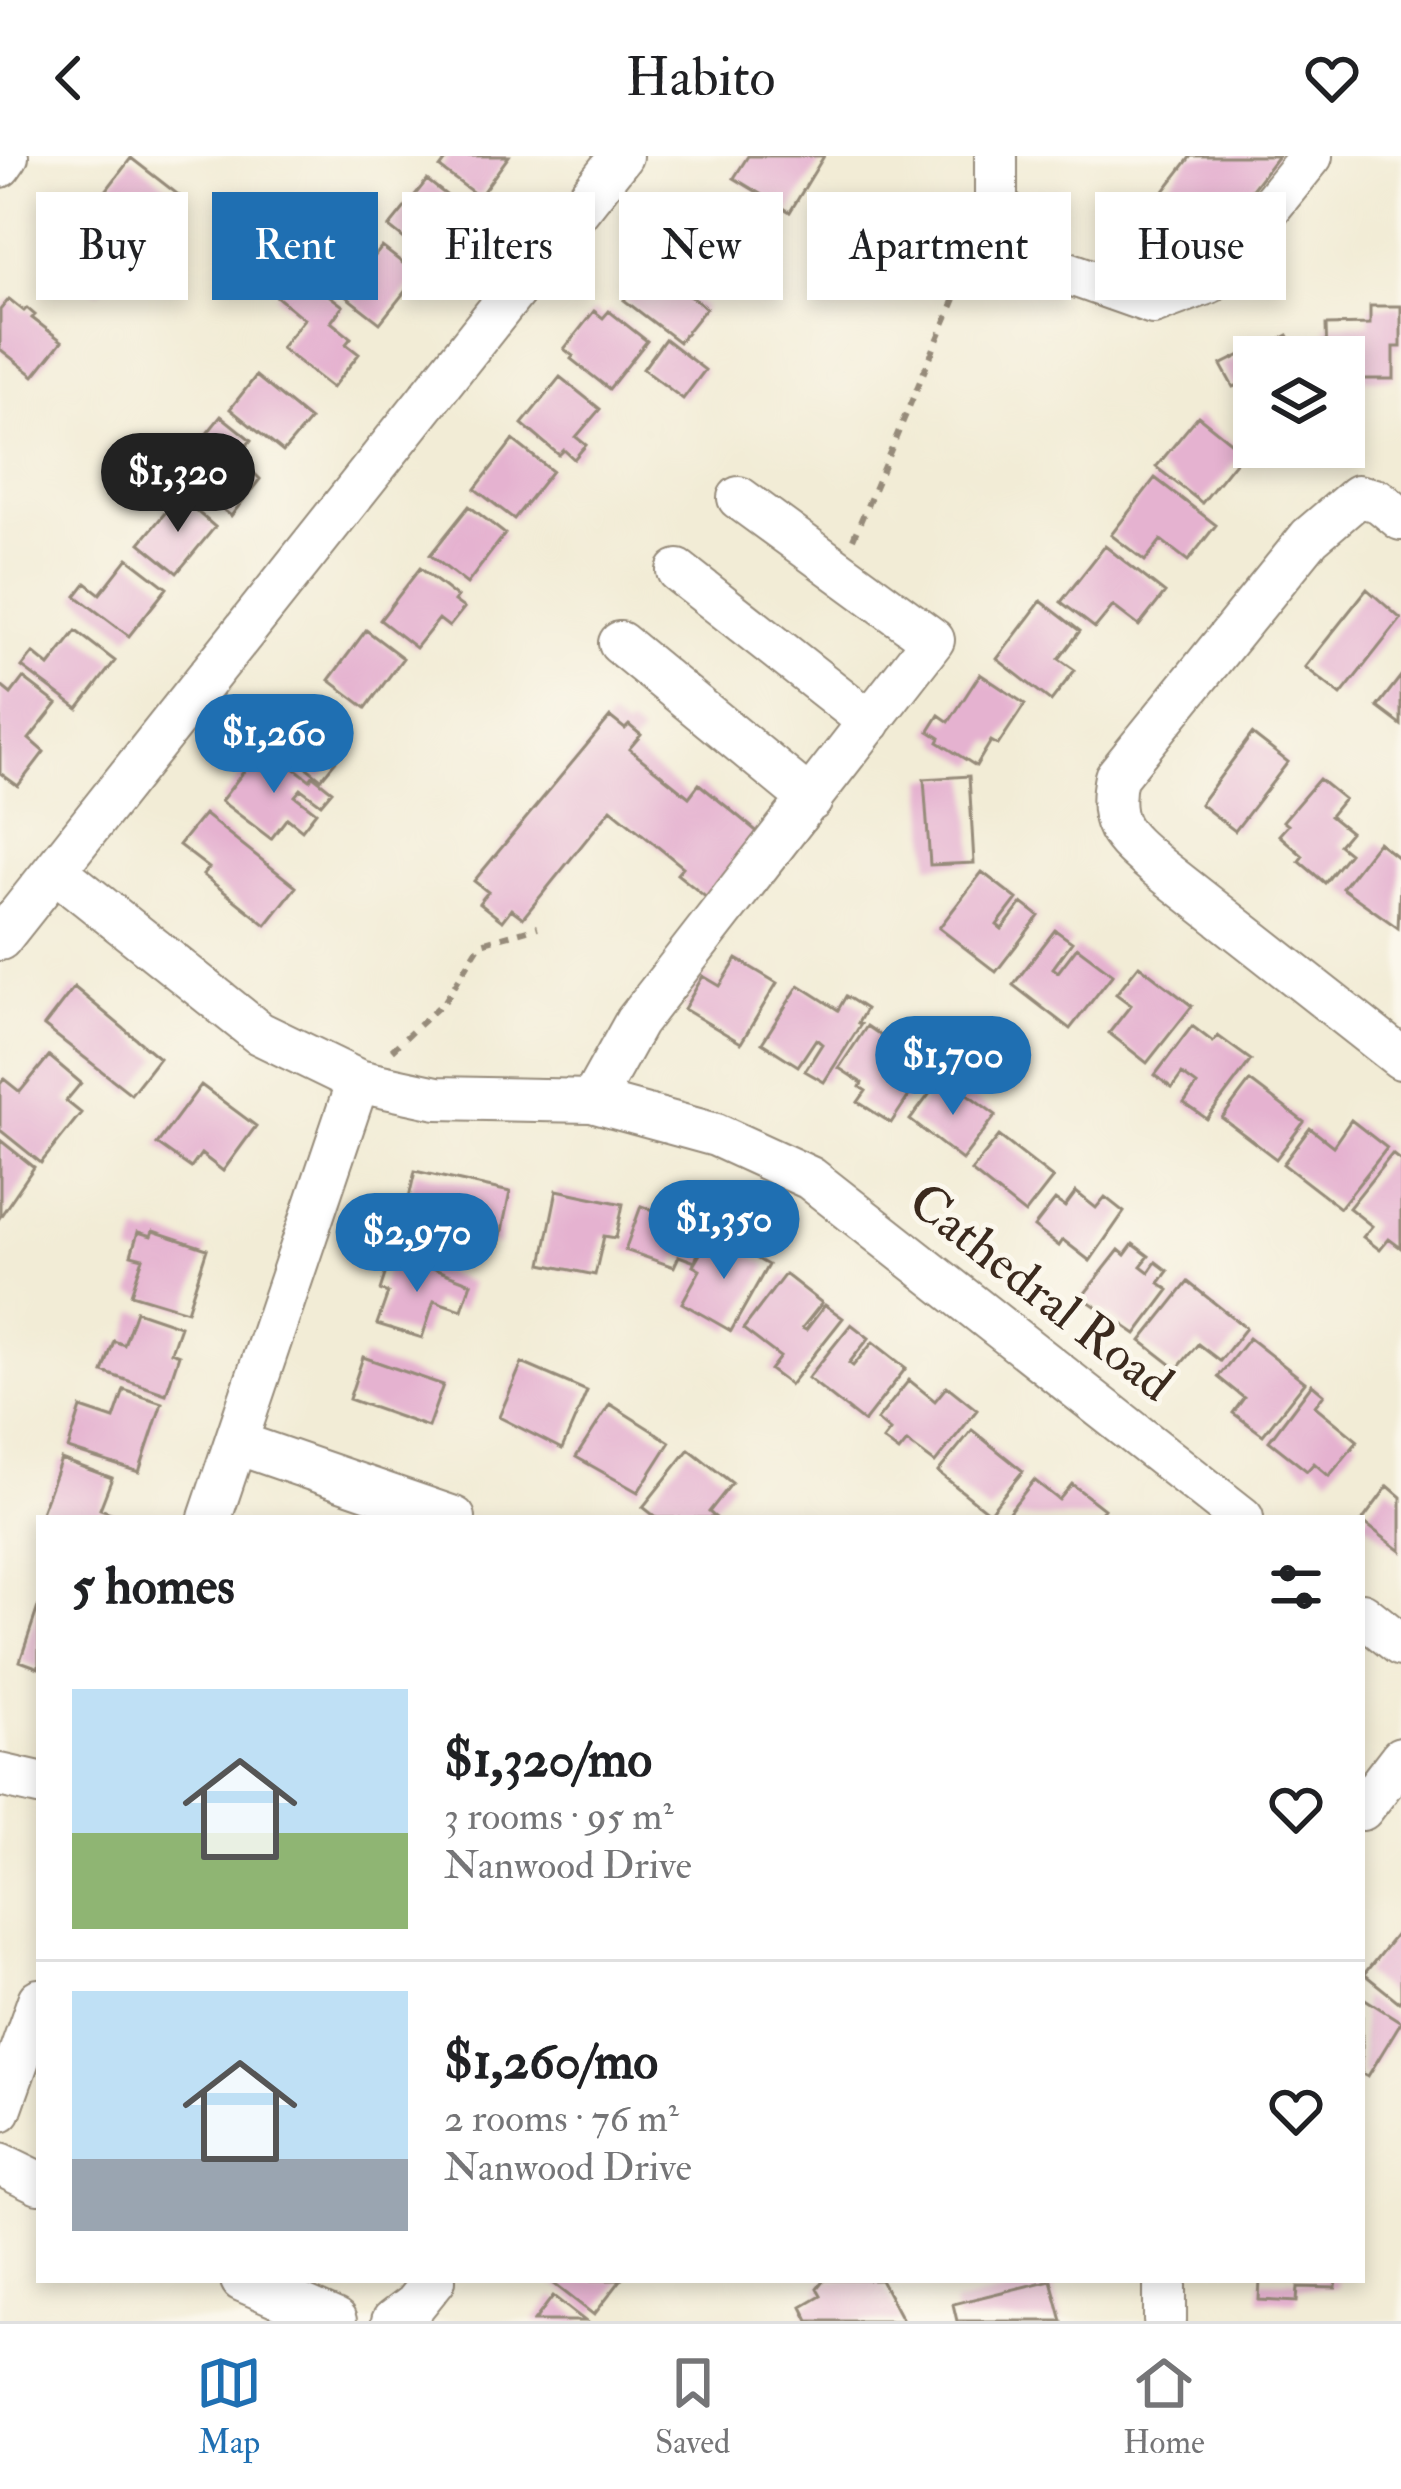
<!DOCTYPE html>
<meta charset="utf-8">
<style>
:root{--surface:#fff;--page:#f6f6f6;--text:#202124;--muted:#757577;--line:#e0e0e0;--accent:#1f6fb2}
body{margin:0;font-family:"IM FELL Double Pica",serif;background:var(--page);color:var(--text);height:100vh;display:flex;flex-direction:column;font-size:45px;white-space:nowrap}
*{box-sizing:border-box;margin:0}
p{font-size:39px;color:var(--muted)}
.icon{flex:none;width:66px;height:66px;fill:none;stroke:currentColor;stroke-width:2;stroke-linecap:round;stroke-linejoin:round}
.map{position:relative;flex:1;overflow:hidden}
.side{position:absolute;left:36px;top:1359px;width:1329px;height:768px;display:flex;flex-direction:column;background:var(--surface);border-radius:0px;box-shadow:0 6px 18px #0003}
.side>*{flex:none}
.guide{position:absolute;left:36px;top:36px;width:1329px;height:108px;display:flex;gap:24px}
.fabs{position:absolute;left:1233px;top:180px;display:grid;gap:24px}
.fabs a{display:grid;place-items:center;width:132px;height:132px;border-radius:0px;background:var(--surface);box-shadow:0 6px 18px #0003;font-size:60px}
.price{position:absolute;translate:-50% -102px;padding:0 27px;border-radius:42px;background:var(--accent);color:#fff;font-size:39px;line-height:78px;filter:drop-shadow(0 3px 6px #0008)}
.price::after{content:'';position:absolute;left:50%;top:72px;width:36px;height:27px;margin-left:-18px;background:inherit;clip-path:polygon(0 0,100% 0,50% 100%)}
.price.current{background:#222;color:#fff}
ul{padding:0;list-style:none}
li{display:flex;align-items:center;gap:36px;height:300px;padding:0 36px}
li+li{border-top:3px solid var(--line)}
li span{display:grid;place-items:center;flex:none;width:336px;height:240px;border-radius:0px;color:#555}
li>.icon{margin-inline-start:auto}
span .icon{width:144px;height:144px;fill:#fffc;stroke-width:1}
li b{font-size:51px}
h2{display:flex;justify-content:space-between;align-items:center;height:144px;padding:0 36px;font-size:51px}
.chip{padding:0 42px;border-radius:0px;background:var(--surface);box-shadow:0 6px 18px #0003;font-size:42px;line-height:108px}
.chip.current{background:var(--accent);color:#fff}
header{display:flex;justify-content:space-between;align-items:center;height:156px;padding:0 36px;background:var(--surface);font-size:54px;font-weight:600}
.menu{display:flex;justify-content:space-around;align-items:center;height:168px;border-top:3px solid var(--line);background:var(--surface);font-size:33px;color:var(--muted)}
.menu a{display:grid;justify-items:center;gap:6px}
.menu .current{color:var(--accent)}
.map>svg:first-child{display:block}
</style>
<header><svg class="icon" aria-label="back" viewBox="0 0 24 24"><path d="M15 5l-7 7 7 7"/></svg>Habito<svg class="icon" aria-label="heart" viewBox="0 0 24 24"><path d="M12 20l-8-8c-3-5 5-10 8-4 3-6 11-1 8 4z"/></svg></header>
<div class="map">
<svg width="1401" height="2165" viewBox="0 0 1401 2165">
<rect width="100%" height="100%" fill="#fbf7ec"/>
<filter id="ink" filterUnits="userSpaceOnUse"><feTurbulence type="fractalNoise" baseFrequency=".00833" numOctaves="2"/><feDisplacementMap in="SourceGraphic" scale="24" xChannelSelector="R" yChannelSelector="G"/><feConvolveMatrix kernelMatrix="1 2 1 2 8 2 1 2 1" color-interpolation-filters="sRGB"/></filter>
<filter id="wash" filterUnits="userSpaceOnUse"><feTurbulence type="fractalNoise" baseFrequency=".004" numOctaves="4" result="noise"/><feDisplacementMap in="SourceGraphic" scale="48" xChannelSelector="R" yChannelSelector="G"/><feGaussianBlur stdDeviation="2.7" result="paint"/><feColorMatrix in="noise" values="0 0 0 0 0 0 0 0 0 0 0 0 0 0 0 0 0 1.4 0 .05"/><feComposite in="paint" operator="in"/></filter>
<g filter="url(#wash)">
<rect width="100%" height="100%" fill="#f2ecd6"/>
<g id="blocks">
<path fill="#e5b2d0" d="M449,0H509L479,41L440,12Z
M748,0H824L790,56L734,22Z
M1191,0H1278L1217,78L1164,35Z
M131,2L185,44L158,78L105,36Z
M427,24L464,53L426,100L389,71Z
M702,47L753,90L725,123L674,80Z
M78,58L128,100L99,136L48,94Z
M382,91L418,119L380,167L344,139Z
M651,110L706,152L679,186L624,144Z
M296,114L343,150L331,166L351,182L346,188L359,198L332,232L281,192L304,163L276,140Z
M9,143L24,155L27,152L35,159L32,162L62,185L34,220L0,193V154Z
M1370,150H1401V191H1394V223H1356V214H1344V201H1327L1326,169L1370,168Z
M594,155L603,162L609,155L647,185L609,233L571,203L573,200L564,193Z
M1288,179L1299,201H1254V256L1239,229L1233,231L1221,209L1243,198L1245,202Z
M665,183L705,214L683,243L643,213Z
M256,220L310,264L283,296L230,253Z
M560,221L600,253L576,281L586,289L574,303L564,294L559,299L522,268Z
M221,260L251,284L238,301L260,323L231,360L163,306L183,281L196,291Z
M1198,260L1243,296L1202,347L1156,311Z
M513,284L552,315L514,363L475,333Z
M1155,322L1216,369L1188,405L1161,384L1145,405L1111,379Z
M179,340L215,371L177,417L140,387Z
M469,350L505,378L467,428L430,399Z
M1105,390L1165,437L1139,470L1113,450L1095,472L1061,446Z
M128,402L167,432L129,480L76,440L86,427L100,438Z
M420,412L457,441L454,445L464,452L449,471L439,463L416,492L380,464Z
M1367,433L1401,463L1341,539L1305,511Z
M1041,445L1080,475L1059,503L1075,514L1051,545L997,503Z
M366,474L403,502L366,552L329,524Z
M76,475L115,505L78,553L22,511L33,497L49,510Z
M980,518L1025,548L998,589L991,585L976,610L938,586L940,582L929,575L939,559L949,566Z
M1401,520V569L1377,551Z
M23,522L57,548L29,583L44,596L18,630L0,617V529L11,538Z
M305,546L352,585L321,623L273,585Z
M610,561L625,573L629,569L641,579L629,593L689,641L699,628L760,678L708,743L677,718L683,711L611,653L523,762L511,753L502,765L479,747L488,736L474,725Z
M1252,578L1288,606L1235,675L1200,648Z
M273,596L310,624L313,620L332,635L321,648L301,633L295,640L316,656L302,674L287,662L271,683L221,645L251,606L261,613Z
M969,620L974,707L930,709L924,623Z
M1319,623L1344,643L1330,660L1350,676L1339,689L1349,697L1325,727L1299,705L1303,700L1279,679L1288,669L1283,665Z
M204,658L296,731L266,769L203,719L209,712L179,689Z
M1378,686L1401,704L1398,772L1342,732Z
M982,716L1017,743L997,769L1002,773L1022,747L1039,760L996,816L939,772Z
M1055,774L1072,786L1053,812L1058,816L1077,791L1113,818L1070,873L1013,829Z
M737,803L777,827L741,887L684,853L703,820L720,830Z
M1139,809L1192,850L1147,907L1109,877L1131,849L1116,838Z
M799,829L838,854L846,840L866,853L858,867L861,868L824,926L805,915L822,888L816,883L798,910L762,887Z
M74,831L159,902L131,938L44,870Z
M867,870L928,911L891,967L858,946L866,935L860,931L862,927L839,912Z
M1192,870L1213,886L1218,880L1251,904L1207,963L1184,947L1197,929L1182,918L1172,932L1155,919Z
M49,900L81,927L66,945L81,957L41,1007L0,974V928L4,923L20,936Z
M943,920L996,959L962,1004L910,964Z
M1250,925L1304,966L1276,1003L1222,962Z
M201,929L256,970L223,1015L201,998L191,1012L157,988Z
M1351,964L1387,992L1340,1052L1283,1008L1310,972L1333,990Z
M999,980L1053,1022L1025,1058L971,1015Z
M0,984L34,1011L0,1061Z
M1392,998L1401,1005V1092L1389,1083L1380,1094L1363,1081L1372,1070L1349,1052Z
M415,1015L510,1036L499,1089L403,1068Z
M557,1034L623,1048L616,1082L604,1080L595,1119L542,1108Z
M1076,1036L1096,1052L1105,1041L1124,1056L1090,1105L1063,1084L1059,1090L1034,1071L1055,1044L1065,1051Z
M641,1050L706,1073L695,1106L679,1100L674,1111L625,1094Z
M153,1075L207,1093L187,1155L131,1138L143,1102L131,1099L138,1076L151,1080Z
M712,1077L768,1109L731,1175L682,1147L700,1114L693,1110Z
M1133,1088L1149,1100L1141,1110L1149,1116L1156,1106L1168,1115L1159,1127L1169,1134L1136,1178L1082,1141L1119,1094L1125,1099Z
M392,1097L471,1127L462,1154L434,1145L422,1182L377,1168L388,1137L380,1134Z
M785,1118L822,1147L802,1172L806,1174L825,1149L843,1162L790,1229L770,1214L780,1201L743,1173Z
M1188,1126L1246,1172L1220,1205L1198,1188L1177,1213L1141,1185Z
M136,1155L180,1170L171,1196L179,1199L166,1238L103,1216L114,1185L124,1189Z
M851,1168L869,1182L849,1207L853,1210L873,1186L906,1212L864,1266L808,1222Z
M1249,1182L1305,1226L1263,1279L1233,1257L1244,1242L1218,1221Z
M363,1201L443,1229L428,1271L349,1243Z
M522,1207L587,1235L562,1293L499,1261Z
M909,1224L935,1245L947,1230L977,1254L935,1307L907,1286L899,1296L883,1284L890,1275L877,1264Z
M1312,1228L1324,1238L1315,1250L1358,1285L1329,1320L1314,1307L1307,1315L1269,1285Z
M124,1234L162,1247L139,1316L68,1293L81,1252L114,1263Z
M610,1248L670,1286L638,1336L576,1301Z
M972,1274L1023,1315L989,1357L938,1316Z
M689,1293L732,1327L709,1356L716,1362H657L643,1351Z
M61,1303L112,1322L100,1353L124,1362H39Z
M1034,1324L1059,1344L1072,1328L1104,1353L1097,1362H1004Z
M1388,1330L1401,1341V1395L1362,1365Z
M38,1451H39V1512L20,1505Z
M1401,1772V1843L1399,1846L1364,1818Z
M1362,1841L1401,1866L1368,1920L1362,1917Z
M549,2124H621L594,2159Z
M824,2124H881L903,2165H809L802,2151L821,2140L817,2133Z
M1051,2124L1062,2165H957L953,2148Z
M1260,2124H1337L1336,2132L1298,2131L1297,2146L1259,2144Z
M553,2140L585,2165H534Z"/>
</g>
</g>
<g filter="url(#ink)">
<use href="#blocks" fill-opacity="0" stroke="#968b7a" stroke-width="3"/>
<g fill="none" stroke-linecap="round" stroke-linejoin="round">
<g stroke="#968b7a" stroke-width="46">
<path id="minor" d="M996,0V46L1051,111L1153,147L1209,126L1311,0
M0,10L7,0
M1401,363L1379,345L1358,340L1310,381L1116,621C1106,669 1123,681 1158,711L1401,902
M678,415L870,566
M620,487L811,644
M56,715L259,877L358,925L437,942L592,945L716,979L810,1022L1242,1362
M0,783L621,0
M592,945L636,866L933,484L739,342
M237,1287L454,1362
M210,1362L358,925
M1362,1458L1401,1489
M0,1619L39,1628
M1362,1653L1401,1602
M0,1954L39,1844
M0,2008L39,2027
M242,2124L335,2165
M1165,2124V2165
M393,2165L414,2149L434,2124"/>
</g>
<path stroke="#968b7a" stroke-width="6" stroke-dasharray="9 9" stroke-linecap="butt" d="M853,383L979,86
M392,894L445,845L481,787L538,771"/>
<use href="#minor" stroke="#fff" stroke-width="42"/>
</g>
</g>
<g text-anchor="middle" stroke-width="10" stroke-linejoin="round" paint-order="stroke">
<g font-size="51" fill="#3b2a1e" stroke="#fbf7ec">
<text transform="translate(1042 1135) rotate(38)" y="18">Cathedral Road</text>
</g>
</g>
</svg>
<div class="fabs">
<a><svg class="icon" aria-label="layers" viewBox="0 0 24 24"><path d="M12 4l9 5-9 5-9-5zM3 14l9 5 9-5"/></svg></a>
</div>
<b class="price current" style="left:178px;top:379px">$1,320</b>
<b class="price" style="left:274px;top:640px">$1,260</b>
<b class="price" style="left:953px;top:962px">$1,700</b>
<b class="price" style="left:724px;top:1126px">$1,350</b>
<b class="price" style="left:417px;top:1139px">$2,970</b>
<div class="guide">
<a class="chip">Buy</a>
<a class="chip current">Rent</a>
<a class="chip">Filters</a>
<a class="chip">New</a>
<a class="chip">Apartment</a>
<a class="chip">House</a>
</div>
<section class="side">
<h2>5 homes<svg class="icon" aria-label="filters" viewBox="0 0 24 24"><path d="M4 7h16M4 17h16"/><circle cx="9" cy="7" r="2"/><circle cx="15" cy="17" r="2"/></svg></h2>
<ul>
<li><span style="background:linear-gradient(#bfe0f5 60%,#8fb573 0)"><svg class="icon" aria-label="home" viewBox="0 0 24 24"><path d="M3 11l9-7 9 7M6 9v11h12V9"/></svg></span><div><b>$1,320/mo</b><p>3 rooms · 95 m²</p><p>Nanwood Drive</p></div><svg class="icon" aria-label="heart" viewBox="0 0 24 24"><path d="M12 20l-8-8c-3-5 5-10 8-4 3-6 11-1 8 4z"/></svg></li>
<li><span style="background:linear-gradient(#bfe0f5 70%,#9aa5b1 0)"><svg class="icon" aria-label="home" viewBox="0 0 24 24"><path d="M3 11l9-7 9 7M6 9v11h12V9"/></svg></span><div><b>$1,260/mo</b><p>2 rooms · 76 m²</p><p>Nanwood Drive</p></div><svg class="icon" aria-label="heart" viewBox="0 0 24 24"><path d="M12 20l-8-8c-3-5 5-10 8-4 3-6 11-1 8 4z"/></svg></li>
</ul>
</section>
</div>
<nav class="menu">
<a class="current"><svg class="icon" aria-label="map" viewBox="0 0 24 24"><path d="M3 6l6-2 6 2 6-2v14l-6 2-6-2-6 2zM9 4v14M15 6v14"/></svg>Map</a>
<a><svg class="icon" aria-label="saved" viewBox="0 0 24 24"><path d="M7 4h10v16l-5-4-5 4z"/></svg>Saved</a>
<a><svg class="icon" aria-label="home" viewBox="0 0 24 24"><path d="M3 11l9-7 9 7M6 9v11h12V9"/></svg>Home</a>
</nav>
